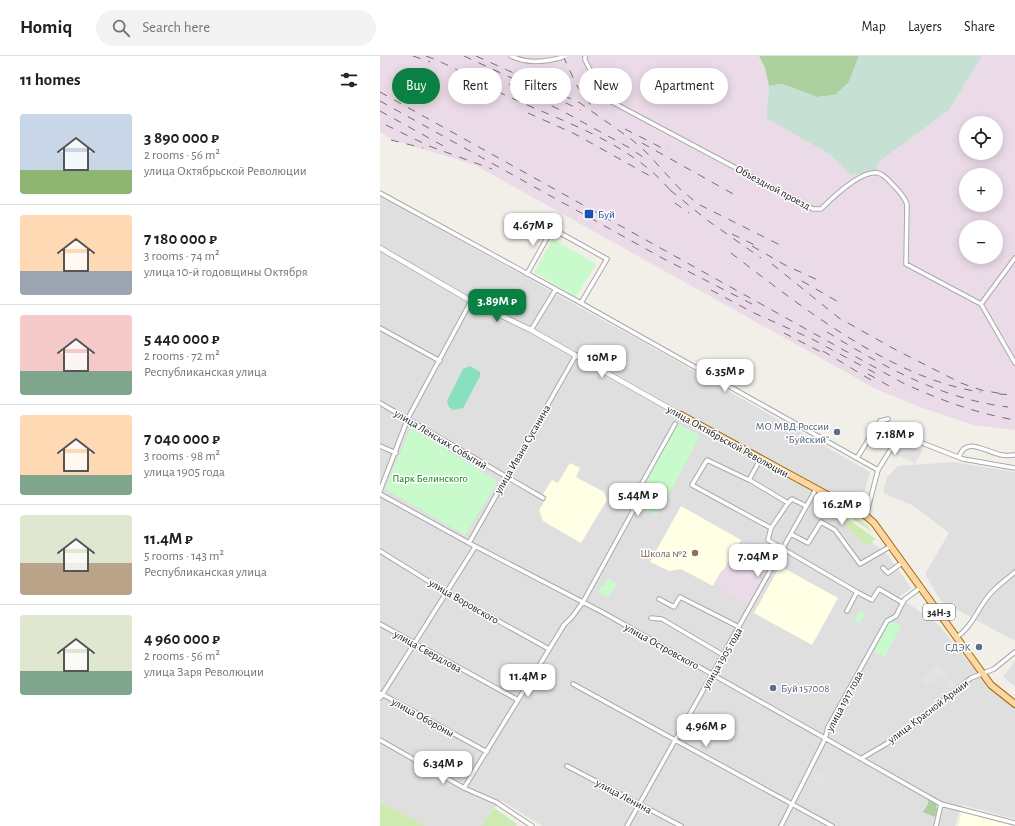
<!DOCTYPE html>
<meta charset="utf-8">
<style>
:root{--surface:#fff;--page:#f2f2f2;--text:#202124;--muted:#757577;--line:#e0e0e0;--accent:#0b8043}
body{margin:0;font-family:"Alegreya Sans",sans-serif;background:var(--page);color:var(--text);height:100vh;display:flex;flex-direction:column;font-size:15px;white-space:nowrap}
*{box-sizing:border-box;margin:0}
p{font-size:13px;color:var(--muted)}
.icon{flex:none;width:22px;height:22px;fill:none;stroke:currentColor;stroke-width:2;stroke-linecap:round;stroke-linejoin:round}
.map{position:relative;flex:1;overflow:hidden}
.side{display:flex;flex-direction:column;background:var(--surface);width:380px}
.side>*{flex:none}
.guide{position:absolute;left:12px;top:12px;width:380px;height:36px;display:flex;gap:8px}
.fabs{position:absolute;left:579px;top:60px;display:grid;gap:8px}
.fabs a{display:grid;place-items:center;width:44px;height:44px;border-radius:50%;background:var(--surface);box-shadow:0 2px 10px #0003;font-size:20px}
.price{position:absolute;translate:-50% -34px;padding:0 9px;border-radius:8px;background:#fff;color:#222;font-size:13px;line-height:26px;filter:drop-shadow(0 1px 2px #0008)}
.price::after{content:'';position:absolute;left:50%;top:24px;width:12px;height:9px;margin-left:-6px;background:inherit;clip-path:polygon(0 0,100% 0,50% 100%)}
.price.current{background:var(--accent);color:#fff}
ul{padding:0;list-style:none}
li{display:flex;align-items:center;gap:12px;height:100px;padding:0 20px}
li+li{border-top:1px solid var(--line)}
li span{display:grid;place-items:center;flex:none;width:112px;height:80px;border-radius:4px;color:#555}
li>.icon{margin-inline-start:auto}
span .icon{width:48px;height:48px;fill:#fffc;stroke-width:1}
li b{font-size:17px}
h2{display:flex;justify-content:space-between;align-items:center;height:48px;padding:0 20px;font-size:17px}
.tag{padding:0 14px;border-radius:18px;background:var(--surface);box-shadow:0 2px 10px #0003;font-size:14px;line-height:36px}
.tag.current{background:var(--accent);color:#fff}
header{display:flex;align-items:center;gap:24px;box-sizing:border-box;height:56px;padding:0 20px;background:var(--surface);border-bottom:1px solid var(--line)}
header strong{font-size:19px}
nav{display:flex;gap:22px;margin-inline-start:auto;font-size:14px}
.search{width:280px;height:36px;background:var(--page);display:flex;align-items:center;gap:10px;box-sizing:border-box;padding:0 14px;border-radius:22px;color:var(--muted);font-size:15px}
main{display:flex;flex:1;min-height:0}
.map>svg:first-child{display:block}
</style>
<header>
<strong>Homiq</strong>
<div class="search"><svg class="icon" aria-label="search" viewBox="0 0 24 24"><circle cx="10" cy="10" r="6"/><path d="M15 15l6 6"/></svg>Search here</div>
<nav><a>Map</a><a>Layers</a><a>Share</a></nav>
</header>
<main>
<section class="side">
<h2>11 homes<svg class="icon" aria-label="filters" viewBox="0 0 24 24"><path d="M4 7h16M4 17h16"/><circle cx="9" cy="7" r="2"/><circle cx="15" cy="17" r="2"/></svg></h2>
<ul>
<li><span style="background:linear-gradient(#c9d6e8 70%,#8fb573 0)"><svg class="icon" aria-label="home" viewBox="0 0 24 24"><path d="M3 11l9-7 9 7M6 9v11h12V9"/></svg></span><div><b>3 890 000 ₽</b><p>2 rooms · 56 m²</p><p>улица Октябрьской Революции</p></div></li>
<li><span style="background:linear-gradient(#ffd9b3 70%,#9aa5b1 0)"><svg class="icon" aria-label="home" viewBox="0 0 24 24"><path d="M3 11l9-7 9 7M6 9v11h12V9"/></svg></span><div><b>7 180 000 ₽</b><p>3 rooms · 74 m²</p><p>улица 10-й годовщины Октября</p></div></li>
<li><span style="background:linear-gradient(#f6c9c9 70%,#7fa58c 0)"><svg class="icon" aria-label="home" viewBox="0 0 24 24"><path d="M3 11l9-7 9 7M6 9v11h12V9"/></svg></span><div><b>5 440 000 ₽</b><p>2 rooms · 72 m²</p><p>Республиканская улица</p></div></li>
<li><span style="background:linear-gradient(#ffd9b3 75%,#7fa58c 0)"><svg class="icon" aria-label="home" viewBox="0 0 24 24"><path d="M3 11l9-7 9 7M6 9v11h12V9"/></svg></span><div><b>7 040 000 ₽</b><p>3 rooms · 98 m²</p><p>улица 1905 года</p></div></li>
<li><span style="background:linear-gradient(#dfe7d0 60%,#b9a48a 0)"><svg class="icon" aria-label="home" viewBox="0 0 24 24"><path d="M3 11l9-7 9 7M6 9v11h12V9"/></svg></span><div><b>11.4M ₽</b><p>5 rooms · 143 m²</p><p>Республиканская улица</p></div></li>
<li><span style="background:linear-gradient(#dfe7d0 70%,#7fa58c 0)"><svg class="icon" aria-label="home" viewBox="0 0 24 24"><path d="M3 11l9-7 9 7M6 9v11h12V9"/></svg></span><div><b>4 960 000 ₽</b><p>2 rooms · 56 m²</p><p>улица Заря Революции</p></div></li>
</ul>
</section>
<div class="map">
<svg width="635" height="770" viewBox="0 0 635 770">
<rect width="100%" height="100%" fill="#f2efe9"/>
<path fill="#e0dfdf" d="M0,140L284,298L490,416L485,435L451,455L507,498L531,532L519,541L559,569L613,635L635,652V763L582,749L575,770H162L122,745L114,752L102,770H46L0,746Z
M573,406L635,416V585L561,545L545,518L569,477L534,450L503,437L507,421L518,410Z
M635,605V630L623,621Z"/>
<path fill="#ebdbe8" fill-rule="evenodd" d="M0,0H379L385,12L389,30L386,62L449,98L471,119L497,116L488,94L569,54L602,0H635V374L593,369L540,351L496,333L95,109L13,84L0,76ZM586,67H616V97H586ZM586,119H616V149H586ZM586,171H616V201H586Z
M361,484L393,502L368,548L345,537V532L334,526L340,517L344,513Z"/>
<path fill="#ffffe5" d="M190,407L200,412L196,421L224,436L227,444L201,487L163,465L159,454L167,441L163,438L172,424L178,427Z
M301,450L361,484L344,513L340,517L333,530L301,513L289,515L270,506Z
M400,510L458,542L432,589L374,557Z
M582,756L632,770H578Z"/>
<path fill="#cdebb0" d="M469,457L487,469L492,476L467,459Z
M465,461L496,483L485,490L462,464Z
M0,746L46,770H0Z
M114,752L137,768L136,770H102Z"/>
<path fill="#add19e" d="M379,0H479L469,26L455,39L437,41L402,28L389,30L385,12Z
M548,744L556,748L557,756L555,761L543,756L548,748Z"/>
<path fill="#c6e0d4" d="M479,0H602L569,54L498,106L497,116L471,119L449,98L386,62L389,30L402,28L437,41L455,39L469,26Z"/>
<path fill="#c8facc" d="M173,183L216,208L196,241L154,216Z
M297,367L320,380L277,460L254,447Z
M31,372L118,425L85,479L5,433Z
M228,522L237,527L229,541L218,537L221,530H224Z
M480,555L485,558L479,567L474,564Z
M510,564L521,570L505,601L494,596Z"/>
<path fill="#88e0be" d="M90,310L100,316V320L83,352L73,354L69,351L67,345L83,313Z"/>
<path fill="#e2e2e2" d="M521,383L542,395L535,408L513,396Z
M558,608L577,631L572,635L560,620L546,631L540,624Z
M436,714L446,720L442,729L431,723Z"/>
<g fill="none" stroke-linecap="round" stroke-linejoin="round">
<g stroke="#a9a9a9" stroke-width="5.5">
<path id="minor" d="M131,0C147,8 163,6 180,2
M205,0V4L218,29L232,46L433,153H441C452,142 481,114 498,117C504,118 510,126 515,131C520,136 524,141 527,148L526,208L601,248L635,307
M0,137L201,247L498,414
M164,168L227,203L201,247
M147,218L172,173
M601,248L635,202
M0,272L60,305
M151,274L176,233
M0,347L163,442
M500,365L514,376L583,403L635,412
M0,390L16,397
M579,401C586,379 607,397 622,399C626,400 631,399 635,399
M381,402L369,424L327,404L312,429L391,472L388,484L477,536L492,544L499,533L523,547
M477,402L500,365L508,363
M368,423L408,447L412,443L426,450
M0,435L28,362L91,245
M0,438L89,487L224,557L561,748L635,767
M486,460L498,414L520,378
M391,472L408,447
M411,478L428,487L441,466L455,474L480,508L511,490
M89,487L196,299
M0,495L66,536L169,593
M503,512L508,517L523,506
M279,543L294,551L300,541L359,571
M467,555L477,536
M271,562L282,563L343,599
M0,568L138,644
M577,581C593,570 598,551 611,537C618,529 627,523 635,516
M193,628L452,770
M0,637L107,696
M0,642L95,491
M0,684L84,732L116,746L152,770
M482,702L506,688L533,669L591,622L614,613L635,596
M187,710L301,770
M84,732L184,569L192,561L203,546L253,455L251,447L295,368
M247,770L436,433
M401,770L445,683L448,671L507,565L516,560L524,544L541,531
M556,770L561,748"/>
</g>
<g stroke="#a9a9a9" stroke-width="6">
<path id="tertiary" d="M0,192L91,245L151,274L301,359"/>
</g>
<g stroke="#a06b00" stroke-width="8">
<path id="primary" d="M301,359L486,460L494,467L611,629L635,648"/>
</g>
<use href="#minor" stroke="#fff" stroke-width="3.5"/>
<use href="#tertiary" stroke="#fff" stroke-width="4.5"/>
<use href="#primary" stroke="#fcd6a4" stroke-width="6"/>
<path stroke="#707070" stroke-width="1" stroke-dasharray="8 8" stroke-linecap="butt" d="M33,0L50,6
M46,0C74,10 98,27 125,39C174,62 228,79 270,114C279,121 286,130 294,138
M84,0L201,54
M96,0L200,47L251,83L265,95L300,133L318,148L400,189
M183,0L197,30L213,52
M129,28L186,57L248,91L266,103
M0,36L523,327C560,344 595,357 635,364
M0,45L284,203L372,248
M0,55L67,92
M148,57L195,78L270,120
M6,69L49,90L112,113
M245,73L288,95
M11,84L43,92
M262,87L355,139
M290,134L327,164L381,202
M295,147L309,157
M352,178L379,191
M372,190L405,209L442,226
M351,197C420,250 514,324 601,336
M392,208L459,262L518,295L581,327L601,334L623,338
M422,225L460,247
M331,234L372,256L432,283L495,317
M447,276C502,310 562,343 628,351
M404,277L441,296
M443,295L491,324
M488,318L516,334
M619,338L635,339"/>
<g stroke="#a9a9a9" stroke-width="5.5" stroke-linecap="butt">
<path id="minor-bridge" d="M180,2L185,0"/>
</g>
<use href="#minor-bridge" stroke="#fff" stroke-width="3.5"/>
</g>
<rect fill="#1a4fb4" stroke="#fff" stroke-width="1.5" x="204" y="153" width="10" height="10" rx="2"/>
<g fill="#5c6f8a" stroke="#fff" stroke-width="1.5">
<circle cx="457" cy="376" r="4"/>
<circle cx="599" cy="591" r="4"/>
<circle cx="393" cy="632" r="4"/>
</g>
<circle fill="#8d6e63" stroke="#fff" stroke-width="1.5" cx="315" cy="497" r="4"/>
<g text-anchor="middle" stroke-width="3" stroke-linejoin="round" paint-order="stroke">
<rect fill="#fff" stroke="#646464" stroke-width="1" x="543" y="548" width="32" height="16" rx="3"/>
<g font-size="10" font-weight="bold" fill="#222">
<text x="559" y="560">34Н-3</text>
</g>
<g font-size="11" fill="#222" stroke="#fff">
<text transform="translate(393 131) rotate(28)" y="4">Объездной проезд</text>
<text transform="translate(61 383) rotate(31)" y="4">улица Ленских Событий</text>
<text transform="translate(348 385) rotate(29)" y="4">улица Октябрьской Революции</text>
<text transform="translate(142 393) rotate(-60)" y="4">улица Ивана Сусанина</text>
<text transform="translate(84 545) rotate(30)" y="4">улица Воровского</text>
<text transform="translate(282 590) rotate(29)" y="4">улица Островского</text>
<text transform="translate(48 595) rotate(29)" y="4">улица Свердлова</text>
<text transform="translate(342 602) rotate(-60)" y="4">улица 1905 года</text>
<text transform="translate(464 645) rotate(-62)" y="4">улица 1917 года</text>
<text transform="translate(548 655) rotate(-37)" y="4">улица Красной Армии</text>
<text transform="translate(43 661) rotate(29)" y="4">улица Обороны</text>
<text transform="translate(244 740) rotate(28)" y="4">улица Ленина</text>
</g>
<g font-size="11" fill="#164399" stroke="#fff" text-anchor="start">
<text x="218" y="162">Буй</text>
</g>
<g font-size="11" fill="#4e5e75" stroke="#fff" text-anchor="end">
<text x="449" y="374">МО МВД России<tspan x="449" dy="13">"Буйский"</tspan></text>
<text x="591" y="595">СДЭК</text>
<text x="401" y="636" text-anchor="start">Буй 157008</text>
</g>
<g font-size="11" fill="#0c8416" stroke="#fff">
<text x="50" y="426">Парк Белинского</text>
</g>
<g font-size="11" fill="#785e54" stroke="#fff" text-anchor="end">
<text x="307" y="501">Школа №2</text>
</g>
</g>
</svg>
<div class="fabs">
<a><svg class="icon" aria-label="locate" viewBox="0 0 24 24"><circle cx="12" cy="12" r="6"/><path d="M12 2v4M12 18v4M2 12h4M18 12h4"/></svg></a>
<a>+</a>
<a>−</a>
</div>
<b class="price" style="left:153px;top:191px">4.67M ₽</b>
<b class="price current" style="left:117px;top:267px">3.89M ₽</b>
<b class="price" style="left:222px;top:323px">10M ₽</b>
<b class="price" style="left:345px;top:337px">6.35M ₽</b>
<b class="price" style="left:515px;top:400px">7.18M ₽</b>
<b class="price" style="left:258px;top:461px">5.44M ₽</b>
<b class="price" style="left:462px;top:470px">16.2M ₽</b>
<b class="price" style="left:378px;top:522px">7.04M ₽</b>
<b class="price" style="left:148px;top:642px">11.4M ₽</b>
<b class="price" style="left:326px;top:692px">4.96M ₽</b>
<b class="price" style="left:63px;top:729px">6.34M ₽</b>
<div class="guide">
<a class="tag current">Buy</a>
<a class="tag">Rent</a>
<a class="tag">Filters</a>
<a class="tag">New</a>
<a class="tag">Apartment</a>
</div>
</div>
</main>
